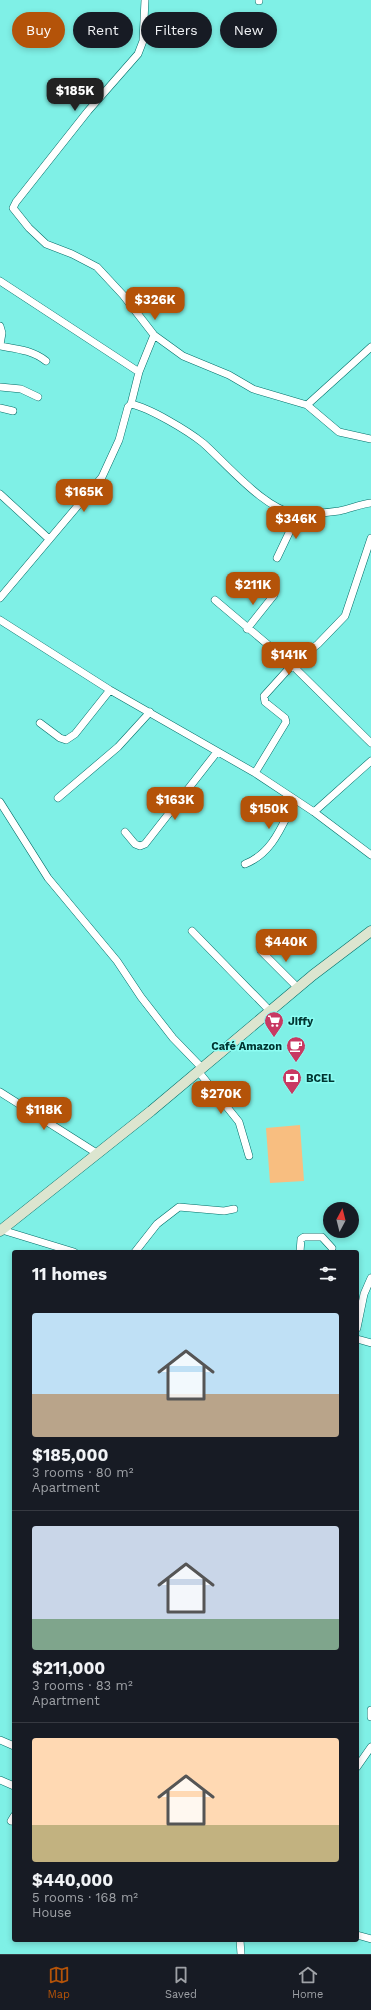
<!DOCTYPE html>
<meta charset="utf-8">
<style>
:root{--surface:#171b24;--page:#242831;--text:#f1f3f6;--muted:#9ea1a6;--line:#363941;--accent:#b45309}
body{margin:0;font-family:"Work Sans",sans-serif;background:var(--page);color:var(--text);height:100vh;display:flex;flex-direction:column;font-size:15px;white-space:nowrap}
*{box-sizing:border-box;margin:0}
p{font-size:13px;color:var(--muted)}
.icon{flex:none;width:22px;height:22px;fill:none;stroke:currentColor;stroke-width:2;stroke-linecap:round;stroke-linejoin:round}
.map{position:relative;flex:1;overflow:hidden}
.details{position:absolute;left:12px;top:1250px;width:347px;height:692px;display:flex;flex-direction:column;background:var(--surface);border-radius:4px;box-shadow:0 2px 6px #0003}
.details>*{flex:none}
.guide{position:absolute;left:12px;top:12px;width:347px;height:36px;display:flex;gap:8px}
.needle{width:26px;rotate:7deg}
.buttons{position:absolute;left:323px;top:1202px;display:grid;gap:8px}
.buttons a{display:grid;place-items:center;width:36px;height:36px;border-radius:50%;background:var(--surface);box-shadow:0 2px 6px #0003;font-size:20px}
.price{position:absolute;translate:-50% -34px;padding:0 9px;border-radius:8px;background:var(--accent);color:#fff;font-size:13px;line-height:26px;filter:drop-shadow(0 1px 2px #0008)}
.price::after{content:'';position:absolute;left:50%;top:24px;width:12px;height:9px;margin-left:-6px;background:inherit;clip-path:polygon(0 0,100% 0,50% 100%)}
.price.active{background:#222;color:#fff}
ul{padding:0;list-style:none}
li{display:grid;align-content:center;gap:8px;height:212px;padding:0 20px}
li+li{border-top:1px solid var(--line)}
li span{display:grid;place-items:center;height:124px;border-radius:4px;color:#555}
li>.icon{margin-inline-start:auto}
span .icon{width:72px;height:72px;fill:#fffc;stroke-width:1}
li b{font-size:17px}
h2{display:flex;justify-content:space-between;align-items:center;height:48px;padding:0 20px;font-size:17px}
.chip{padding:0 14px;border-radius:18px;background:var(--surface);box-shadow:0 2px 6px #0003;font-size:14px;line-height:36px}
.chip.active{background:var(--accent);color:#fff}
.dock{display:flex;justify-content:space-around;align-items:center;height:56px;border-top:1px solid var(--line);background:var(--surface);font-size:11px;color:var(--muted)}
.dock a{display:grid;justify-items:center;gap:2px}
.dock .active{color:var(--accent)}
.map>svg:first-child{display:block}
</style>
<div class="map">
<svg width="371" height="1954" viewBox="0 0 371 1954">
<rect width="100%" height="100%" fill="#7ff0e6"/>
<path fill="#f8be80" d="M300,1125L304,1181L270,1183L266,1128Z"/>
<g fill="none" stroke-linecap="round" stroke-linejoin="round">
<g stroke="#026e68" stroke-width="8">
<path id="street" d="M145,0L143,41L138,54L88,111L16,202L13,208L29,228L46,244L72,254L97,267L123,295L154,335L183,356L229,375L253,389L307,405L339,432L371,439
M259,1V0
M0,281L139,372
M0,326L2,333L0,345
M0,346C17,349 32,350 46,361
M0,387L21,389L38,397
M131,404C150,408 188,431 203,443C226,463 267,513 299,514C312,514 326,513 339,511C350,509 360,504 371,503
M307,405L371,347
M0,408L13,411
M0,494L49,539
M277,558L298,514
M0,598L102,477L119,440L128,407L131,404L139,372L154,335
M215,600L292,665L371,743
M0,620L110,690L255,773L314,812L371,855
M247,629L274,595
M40,723L60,738L66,740L75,734L110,690
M255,773L286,722L285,718L265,702L264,696L292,665L318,644L345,616L371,538
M58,798L118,747L150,712
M0,802L48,878L117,961L141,997L173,1038L202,1068
M314,812L371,761
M125,832L135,844L140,846L145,844L217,752
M245,864C273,853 282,825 295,800
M192,931L270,1011
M261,951L298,988
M198,1071L239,1122L249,1156
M0,1092L98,1154
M2,1230L74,1252
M135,1252L157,1224L179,1207L224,1211L234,1209
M300,1252L301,1239L304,1237H322L332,1248
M357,1328L364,1294L371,1278
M357,1339L371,1343
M371,1710V1717
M0,1740L14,1746
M357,1767L371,1747
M0,1780L14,1786
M11,1821L14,1816
M357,1935L371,1939
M240,1940L241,1954"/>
</g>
<g stroke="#026e68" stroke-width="11">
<path id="secondary" d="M0,1231L151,1111L313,975L371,931"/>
</g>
<use href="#street" stroke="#fff" stroke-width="7"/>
<use href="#secondary" stroke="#dce5cf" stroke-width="10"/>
</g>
<defs>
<g id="supermarket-pin" transform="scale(1)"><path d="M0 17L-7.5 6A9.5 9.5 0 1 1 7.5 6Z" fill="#c83962" stroke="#8cfdf3"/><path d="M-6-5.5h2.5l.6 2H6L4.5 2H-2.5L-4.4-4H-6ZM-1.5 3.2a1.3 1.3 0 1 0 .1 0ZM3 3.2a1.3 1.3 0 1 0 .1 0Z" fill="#fff"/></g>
<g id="cafe-pin" transform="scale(1)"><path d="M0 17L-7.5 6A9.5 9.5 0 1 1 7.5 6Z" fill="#c83962" stroke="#8cfdf3"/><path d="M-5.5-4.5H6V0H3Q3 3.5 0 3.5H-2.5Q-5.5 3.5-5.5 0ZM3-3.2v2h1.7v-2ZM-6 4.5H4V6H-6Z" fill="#fff"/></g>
<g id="bank-pin" transform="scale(1)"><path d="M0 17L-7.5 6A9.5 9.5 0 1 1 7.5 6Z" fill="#c83962" stroke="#8cfdf3"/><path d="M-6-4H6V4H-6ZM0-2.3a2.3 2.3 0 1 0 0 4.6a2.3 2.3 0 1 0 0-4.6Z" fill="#fff"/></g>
</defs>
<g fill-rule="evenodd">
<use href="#supermarket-pin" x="274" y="1021"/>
<use href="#cafe-pin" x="296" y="1046"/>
<use href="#bank-pin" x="292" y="1078"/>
</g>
<g text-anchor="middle" stroke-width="3" stroke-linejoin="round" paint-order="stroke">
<g font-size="11" font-weight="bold" fill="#003531" stroke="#8cfdf3" text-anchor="start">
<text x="288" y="1025">Jiffy</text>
<text x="282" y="1050" text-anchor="end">Café Amazon</text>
<text x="306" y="1082">BCEL</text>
</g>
</g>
</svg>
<div class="buttons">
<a><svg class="needle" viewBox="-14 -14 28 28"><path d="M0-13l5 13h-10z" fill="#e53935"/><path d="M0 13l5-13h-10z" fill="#9ea1a6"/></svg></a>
</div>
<b class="price active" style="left:75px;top:112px">$185K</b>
<b class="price" style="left:155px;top:321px">$326K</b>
<b class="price" style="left:84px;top:513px">$165K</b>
<b class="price" style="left:296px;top:540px">$346K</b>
<b class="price" style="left:253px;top:606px">$211K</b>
<b class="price" style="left:289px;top:676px">$141K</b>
<b class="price" style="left:175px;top:821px">$163K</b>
<b class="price" style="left:269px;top:830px">$150K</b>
<b class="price" style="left:286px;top:963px">$440K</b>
<b class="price" style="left:221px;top:1115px">$270K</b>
<b class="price" style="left:44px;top:1131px">$118K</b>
<div class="guide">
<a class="chip active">Buy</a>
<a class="chip">Rent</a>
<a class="chip">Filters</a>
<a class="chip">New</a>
</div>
<section class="details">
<h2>11 homes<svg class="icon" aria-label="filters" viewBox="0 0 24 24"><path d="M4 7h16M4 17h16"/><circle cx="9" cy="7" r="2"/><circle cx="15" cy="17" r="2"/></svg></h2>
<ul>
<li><span style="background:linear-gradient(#bfe0f5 65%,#b9a48a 0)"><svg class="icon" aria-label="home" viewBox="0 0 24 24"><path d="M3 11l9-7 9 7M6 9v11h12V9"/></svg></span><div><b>$185,000</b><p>3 rooms · 80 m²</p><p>Apartment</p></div></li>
<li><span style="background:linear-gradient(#c9d6e8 75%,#7fa58c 0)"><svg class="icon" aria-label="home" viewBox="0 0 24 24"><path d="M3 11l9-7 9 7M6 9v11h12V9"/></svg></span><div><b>$211,000</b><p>3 rooms · 83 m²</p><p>Apartment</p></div></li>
<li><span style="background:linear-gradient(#ffd9b3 70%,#c2b280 0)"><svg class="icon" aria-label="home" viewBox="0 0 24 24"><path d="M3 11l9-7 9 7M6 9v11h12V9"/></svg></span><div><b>$440,000</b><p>5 rooms · 168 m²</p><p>House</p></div></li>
</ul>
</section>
</div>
<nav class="dock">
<a class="active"><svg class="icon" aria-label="map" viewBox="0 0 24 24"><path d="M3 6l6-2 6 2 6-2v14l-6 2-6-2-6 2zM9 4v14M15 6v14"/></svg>Map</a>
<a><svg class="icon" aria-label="saved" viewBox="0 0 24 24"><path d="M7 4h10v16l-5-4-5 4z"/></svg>Saved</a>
<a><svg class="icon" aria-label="home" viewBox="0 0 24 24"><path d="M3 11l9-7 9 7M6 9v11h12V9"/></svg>Home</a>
</nav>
